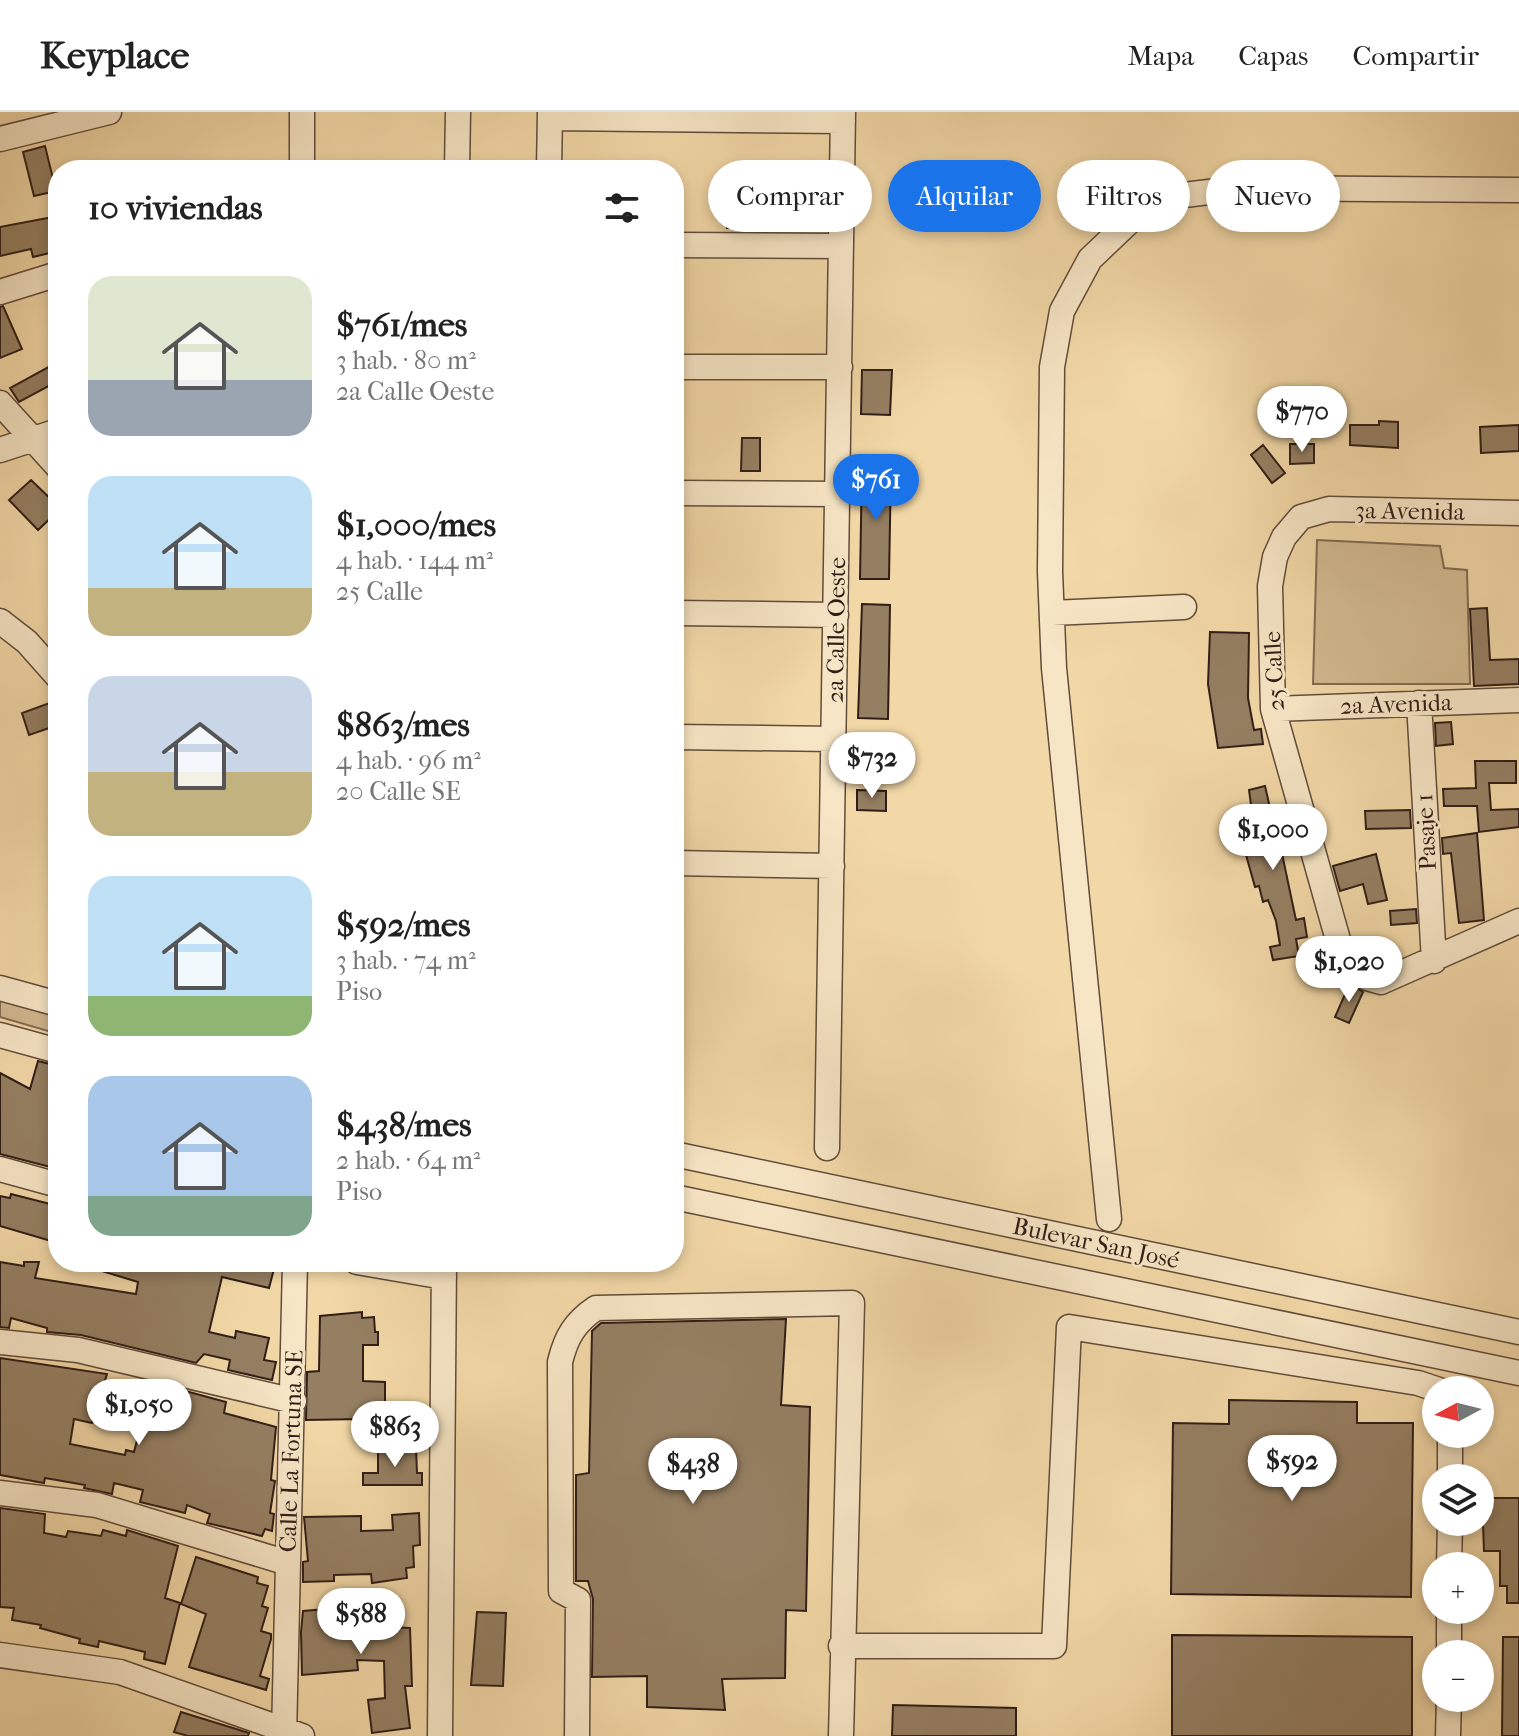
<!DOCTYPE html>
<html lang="es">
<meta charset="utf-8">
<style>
:root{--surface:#fff;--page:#f6f6f6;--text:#222;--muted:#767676;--line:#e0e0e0;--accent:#1a73e8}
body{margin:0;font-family:"IM FELL French Canon",serif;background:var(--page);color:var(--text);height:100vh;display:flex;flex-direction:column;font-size:30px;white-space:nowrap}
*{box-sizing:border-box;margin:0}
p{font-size:26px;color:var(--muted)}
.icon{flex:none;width:44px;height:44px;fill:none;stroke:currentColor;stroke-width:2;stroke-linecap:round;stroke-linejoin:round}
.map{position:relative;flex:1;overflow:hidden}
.panel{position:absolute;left:48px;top:48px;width:636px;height:1112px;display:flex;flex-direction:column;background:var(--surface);border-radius:32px;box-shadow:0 4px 12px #0003}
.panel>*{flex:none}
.top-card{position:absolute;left:708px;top:48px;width:690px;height:72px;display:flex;gap:16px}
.needle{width:52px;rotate:263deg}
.fabs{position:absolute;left:1422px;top:1264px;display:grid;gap:16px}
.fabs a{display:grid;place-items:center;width:72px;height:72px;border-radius:50%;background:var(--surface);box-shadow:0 4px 12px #0003;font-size:40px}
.price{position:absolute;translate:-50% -68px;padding:0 18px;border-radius:28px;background:#fff;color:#222;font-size:26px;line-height:52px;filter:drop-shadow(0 2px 4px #0008)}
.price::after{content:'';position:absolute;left:50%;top:48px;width:24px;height:18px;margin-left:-12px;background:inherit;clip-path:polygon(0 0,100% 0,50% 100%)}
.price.current{background:var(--accent);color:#fff}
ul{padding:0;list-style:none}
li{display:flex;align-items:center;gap:24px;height:200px;padding:0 40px}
li span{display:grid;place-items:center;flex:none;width:224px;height:160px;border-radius:24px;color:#555}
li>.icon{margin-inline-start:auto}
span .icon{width:96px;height:96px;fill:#fffc;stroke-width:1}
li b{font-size:34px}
h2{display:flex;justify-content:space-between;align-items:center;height:96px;padding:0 40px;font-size:34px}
.chip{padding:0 28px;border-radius:36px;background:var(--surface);box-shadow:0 4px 12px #0003;font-size:28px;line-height:72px}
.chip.current{background:var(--accent);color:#fff}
header{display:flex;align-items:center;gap:48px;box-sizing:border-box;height:112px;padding:0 40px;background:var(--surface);border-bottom:2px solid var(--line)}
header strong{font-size:38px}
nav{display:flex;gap:44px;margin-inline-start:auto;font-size:28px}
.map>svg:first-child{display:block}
</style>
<header>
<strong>Keyplace</strong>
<nav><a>Mapa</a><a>Capas</a><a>Compartir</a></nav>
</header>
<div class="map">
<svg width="1519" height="1624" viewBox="0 0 1519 1624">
<rect width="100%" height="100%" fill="#f3d8a7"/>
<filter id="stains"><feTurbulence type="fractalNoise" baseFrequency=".0025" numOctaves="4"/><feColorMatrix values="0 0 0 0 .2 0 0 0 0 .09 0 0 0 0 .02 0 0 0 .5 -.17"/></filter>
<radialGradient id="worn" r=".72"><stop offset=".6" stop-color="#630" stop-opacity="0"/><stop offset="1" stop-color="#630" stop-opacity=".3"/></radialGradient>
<path fill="#d2b88f" stroke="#816b53" stroke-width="2" d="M1317,428L1440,434L1444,456L1467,458L1470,572H1313Z
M0,868L58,885V922L0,905Z"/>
<path fill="#957f62" stroke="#301e17" stroke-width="2" d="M45,34L56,79L34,84L23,40Z
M776,81L818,82V115L775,117Z
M728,83H746V116H727Z
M58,104V139L33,145L31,137L0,144V115Z
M3,194L22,237L0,246V195Z
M54,252L58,269L19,290L10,276Z
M862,258H892L890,303L861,302Z
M1379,309L1398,310V336L1350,333V313H1379Z
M1519,313V339L1481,341L1480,315Z
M742,326H760V359H741Z
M1290,332H1314V351L1290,352Z
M1263,333L1285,361L1272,371L1251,343Z
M862,353H891L889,467H860Z
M31,368L58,394V399L38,418L9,388Z
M862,492L890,493L888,607L858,606Z
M1487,496L1490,548L1519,547V572L1474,574L1470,497Z
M1210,520L1249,521L1248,586L1254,618L1261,617L1263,632L1218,636L1208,572Z
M58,588V613L29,623L22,601Z
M1451,610L1453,632L1436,634L1435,611Z
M1475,649H1516V671H1489L1491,698L1519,697V715L1479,720L1477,694H1444L1443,677L1476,676Z
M1265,674L1270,696L1277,694L1284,714L1289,735L1281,737L1296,808L1304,806L1307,825L1296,827L1299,844L1273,848L1270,835L1280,833L1276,809L1268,788L1263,790L1259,774L1255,775L1241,725L1255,722L1249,678Z
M857,678L886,679V699L857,698Z
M1410,698L1411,716L1366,717L1365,699Z
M1477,721L1484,808L1459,811L1451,741L1443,742L1442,726Z
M1376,742L1387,788L1368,792L1363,772L1340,779L1333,754Z
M1416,797L1417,811L1391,813L1390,799Z
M1350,871L1363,880L1349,911L1335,905Z
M38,949L58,954V1057L0,1042V961L30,977Z
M11,1082L58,1094L51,1129L0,1114V1084L10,1086Z
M0,1150L24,1154V1150H39L35,1166L136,1182L138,1170L82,1153V1150L275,1153L269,1176L222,1165L209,1220L235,1226L236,1219L269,1226L264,1248L276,1250L272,1268L228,1258L230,1248L204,1242L196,1251L81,1223L47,1220V1216L11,1206L9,1216L0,1215Z
M362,1200V1206L374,1205L375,1220H378V1233H363V1269L385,1270V1307H377L378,1326H364L363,1307L306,1308L307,1260L319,1259L320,1204Z
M786,1207L781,1293L810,1295L806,1499L786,1498L785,1566L722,1567L725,1598L647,1595V1564L592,1565L593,1487L588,1469H576V1363L589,1361L592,1219L601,1211Z
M0,1246L107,1262L92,1311L74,1307L70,1332L125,1343L126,1338L134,1340L145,1297L161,1302L167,1274L226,1290L224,1301L276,1315L271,1368L275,1369L270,1401L274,1402L272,1419L265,1417L262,1424L207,1411L210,1402L187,1393L185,1401L140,1390L143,1378L114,1371L112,1382L84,1376L85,1373L45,1366L44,1371L0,1363Z
M1229,1288L1357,1290V1311H1413L1411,1485L1171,1482L1173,1311L1229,1312Z
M416,1336L417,1361H422V1373H363V1361H378V1337Z
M1482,1386H1519V1491H1507V1474H1500V1439H1484Z
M0,1396L45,1402L44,1421L66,1425L68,1419L101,1424L103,1418L126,1424L127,1418L178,1434L165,1486L180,1491L165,1552L144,1547L145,1540L99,1529L98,1535L79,1531L80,1527L40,1516L41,1513L12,1508L14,1496L0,1495Z
M419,1401L420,1433L413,1434L414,1455L406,1456L407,1466L372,1471L371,1462L334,1463V1469L303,1470V1450L308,1449L304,1405L361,1404V1419L393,1418L392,1403Z
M196,1445L258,1465L257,1471L268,1474L262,1494L268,1496L261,1519L271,1522V1527L260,1564L269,1567L266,1578L189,1555L206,1502L181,1492Z
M375,1493V1497H381L382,1515L410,1516L412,1574H405L410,1616L372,1621L368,1588L385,1586L384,1549L357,1548L358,1558L302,1563L301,1520L303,1499Z
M477,1500L506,1501L503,1574L471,1573Z
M1172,1523L1412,1525V1624H1172Z
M1503,1525H1519V1624H1502Z
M893,1593L1016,1596V1624H892Z
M181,1600L249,1621L248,1624H188L174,1620Z"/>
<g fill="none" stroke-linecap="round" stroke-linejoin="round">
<g stroke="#614c3b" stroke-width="27">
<path id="minor" d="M302,0V58
M550,6L843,9
M0,27L109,0
M457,58L458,0
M549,58L550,0
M674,133L841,134
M0,180L58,162
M674,255H840
M0,291L58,355
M0,338L58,319
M674,381L838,382
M1519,401L1329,397L1301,405L1284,425L1275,445L1270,474L1273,597L1342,842L1367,866L1381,870L1519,809
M674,501L836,503
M1052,501L1184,495
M0,509L27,530L58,565
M1419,591L1434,849
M1273,597L1519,588
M674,625L834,627
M674,751L832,754
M0,876L58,892
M0,923L58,939
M827,1036L843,0
M674,1042L1519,1220
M0,1057L58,1073
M674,1085L1519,1261
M1109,1107L1054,556L1050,460L1052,255L1062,199L1090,147L1131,108L1184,83L1242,76L1519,78
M357,1150L444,1165
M0,1230L78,1238L294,1289
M1450,1366V1322
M0,1381L97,1393L288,1451
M1449,1454L1450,1410
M841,1534H1054L1069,1215L1418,1271L1439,1278
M1449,1542V1498
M0,1543L120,1560L302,1624
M284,1624L295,1150
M440,1624L444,1150
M577,1624L578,1488L561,1479L560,1250C566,1225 575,1210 596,1196L852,1191L841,1624
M1448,1624L1449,1586"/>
</g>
<use href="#minor" stroke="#f7e6c6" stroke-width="24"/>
</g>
<g text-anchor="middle" stroke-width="6" stroke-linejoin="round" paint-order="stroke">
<g font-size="24" fill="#301e17" stroke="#f7e6c6">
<text transform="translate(1410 399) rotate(1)" y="8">3a Avenida</text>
<text transform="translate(836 518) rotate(-89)" y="8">2a Calle Oeste</text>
<text transform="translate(1274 559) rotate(-93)" y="8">25 Calle</text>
<text transform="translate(1396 592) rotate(-2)" y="8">2a Avenida</text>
<text transform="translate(1426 720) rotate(-93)" y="8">Pasaje 1</text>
<text transform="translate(1096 1131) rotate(12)" y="8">Bulevar San José</text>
<text transform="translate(291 1339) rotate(-88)" y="8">Calle La Fortuna SE</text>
</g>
</g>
<rect width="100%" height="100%" filter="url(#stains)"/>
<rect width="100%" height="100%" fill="url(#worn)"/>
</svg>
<div class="fabs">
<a><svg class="needle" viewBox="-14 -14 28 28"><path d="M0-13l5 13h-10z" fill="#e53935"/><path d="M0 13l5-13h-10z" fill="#767676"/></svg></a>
<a><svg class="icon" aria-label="layers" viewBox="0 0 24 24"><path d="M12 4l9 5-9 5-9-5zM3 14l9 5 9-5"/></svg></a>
<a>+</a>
<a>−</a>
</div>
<b class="price" style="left:1302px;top:342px">$770</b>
<b class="price current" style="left:876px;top:410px">$761</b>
<b class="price" style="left:872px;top:688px">$732</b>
<b class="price" style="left:1273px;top:760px">$1,000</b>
<b class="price" style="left:1349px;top:892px">$1,020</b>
<b class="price" style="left:139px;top:1335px">$1,050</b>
<b class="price" style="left:395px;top:1357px">$863</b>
<b class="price" style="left:1292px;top:1391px">$592</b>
<b class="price" style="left:693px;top:1394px">$438</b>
<b class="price" style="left:361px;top:1544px">$588</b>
<div class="top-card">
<a class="chip">Comprar</a>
<a class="chip current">Alquilar</a>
<a class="chip">Filtros</a>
<a class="chip">Nuevo</a>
</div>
<section class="panel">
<h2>10 viviendas<svg class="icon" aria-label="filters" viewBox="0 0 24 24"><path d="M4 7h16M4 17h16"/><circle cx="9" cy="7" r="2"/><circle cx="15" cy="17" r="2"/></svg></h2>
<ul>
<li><span style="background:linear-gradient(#dfe7d0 65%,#9aa5b1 0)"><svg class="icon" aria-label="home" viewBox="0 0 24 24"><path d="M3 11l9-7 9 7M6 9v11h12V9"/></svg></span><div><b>$761/mes</b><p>3 hab. · 80 m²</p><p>2a Calle Oeste</p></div></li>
<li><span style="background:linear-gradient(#bfe0f5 70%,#c2b280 0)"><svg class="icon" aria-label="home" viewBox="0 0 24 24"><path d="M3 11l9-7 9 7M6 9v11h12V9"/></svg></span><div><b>$1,000/mes</b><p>4 hab. · 144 m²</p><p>25 Calle</p></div></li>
<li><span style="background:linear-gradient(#c9d6e8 60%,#c2b280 0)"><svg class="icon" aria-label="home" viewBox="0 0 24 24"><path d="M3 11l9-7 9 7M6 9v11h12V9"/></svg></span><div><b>$863/mes</b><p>4 hab. · 96 m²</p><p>20 Calle SE</p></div></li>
<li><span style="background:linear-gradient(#bfe0f5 75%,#8fb573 0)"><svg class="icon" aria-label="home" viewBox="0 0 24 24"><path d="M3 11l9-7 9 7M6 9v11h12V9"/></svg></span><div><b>$592/mes</b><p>3 hab. · 74 m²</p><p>Piso</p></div></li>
<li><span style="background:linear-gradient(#a9c7e8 75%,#7fa58c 0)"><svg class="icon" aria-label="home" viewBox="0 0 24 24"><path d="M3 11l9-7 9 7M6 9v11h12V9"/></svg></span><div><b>$438/mes</b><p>2 hab. · 64 m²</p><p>Piso</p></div></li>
</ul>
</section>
</div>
